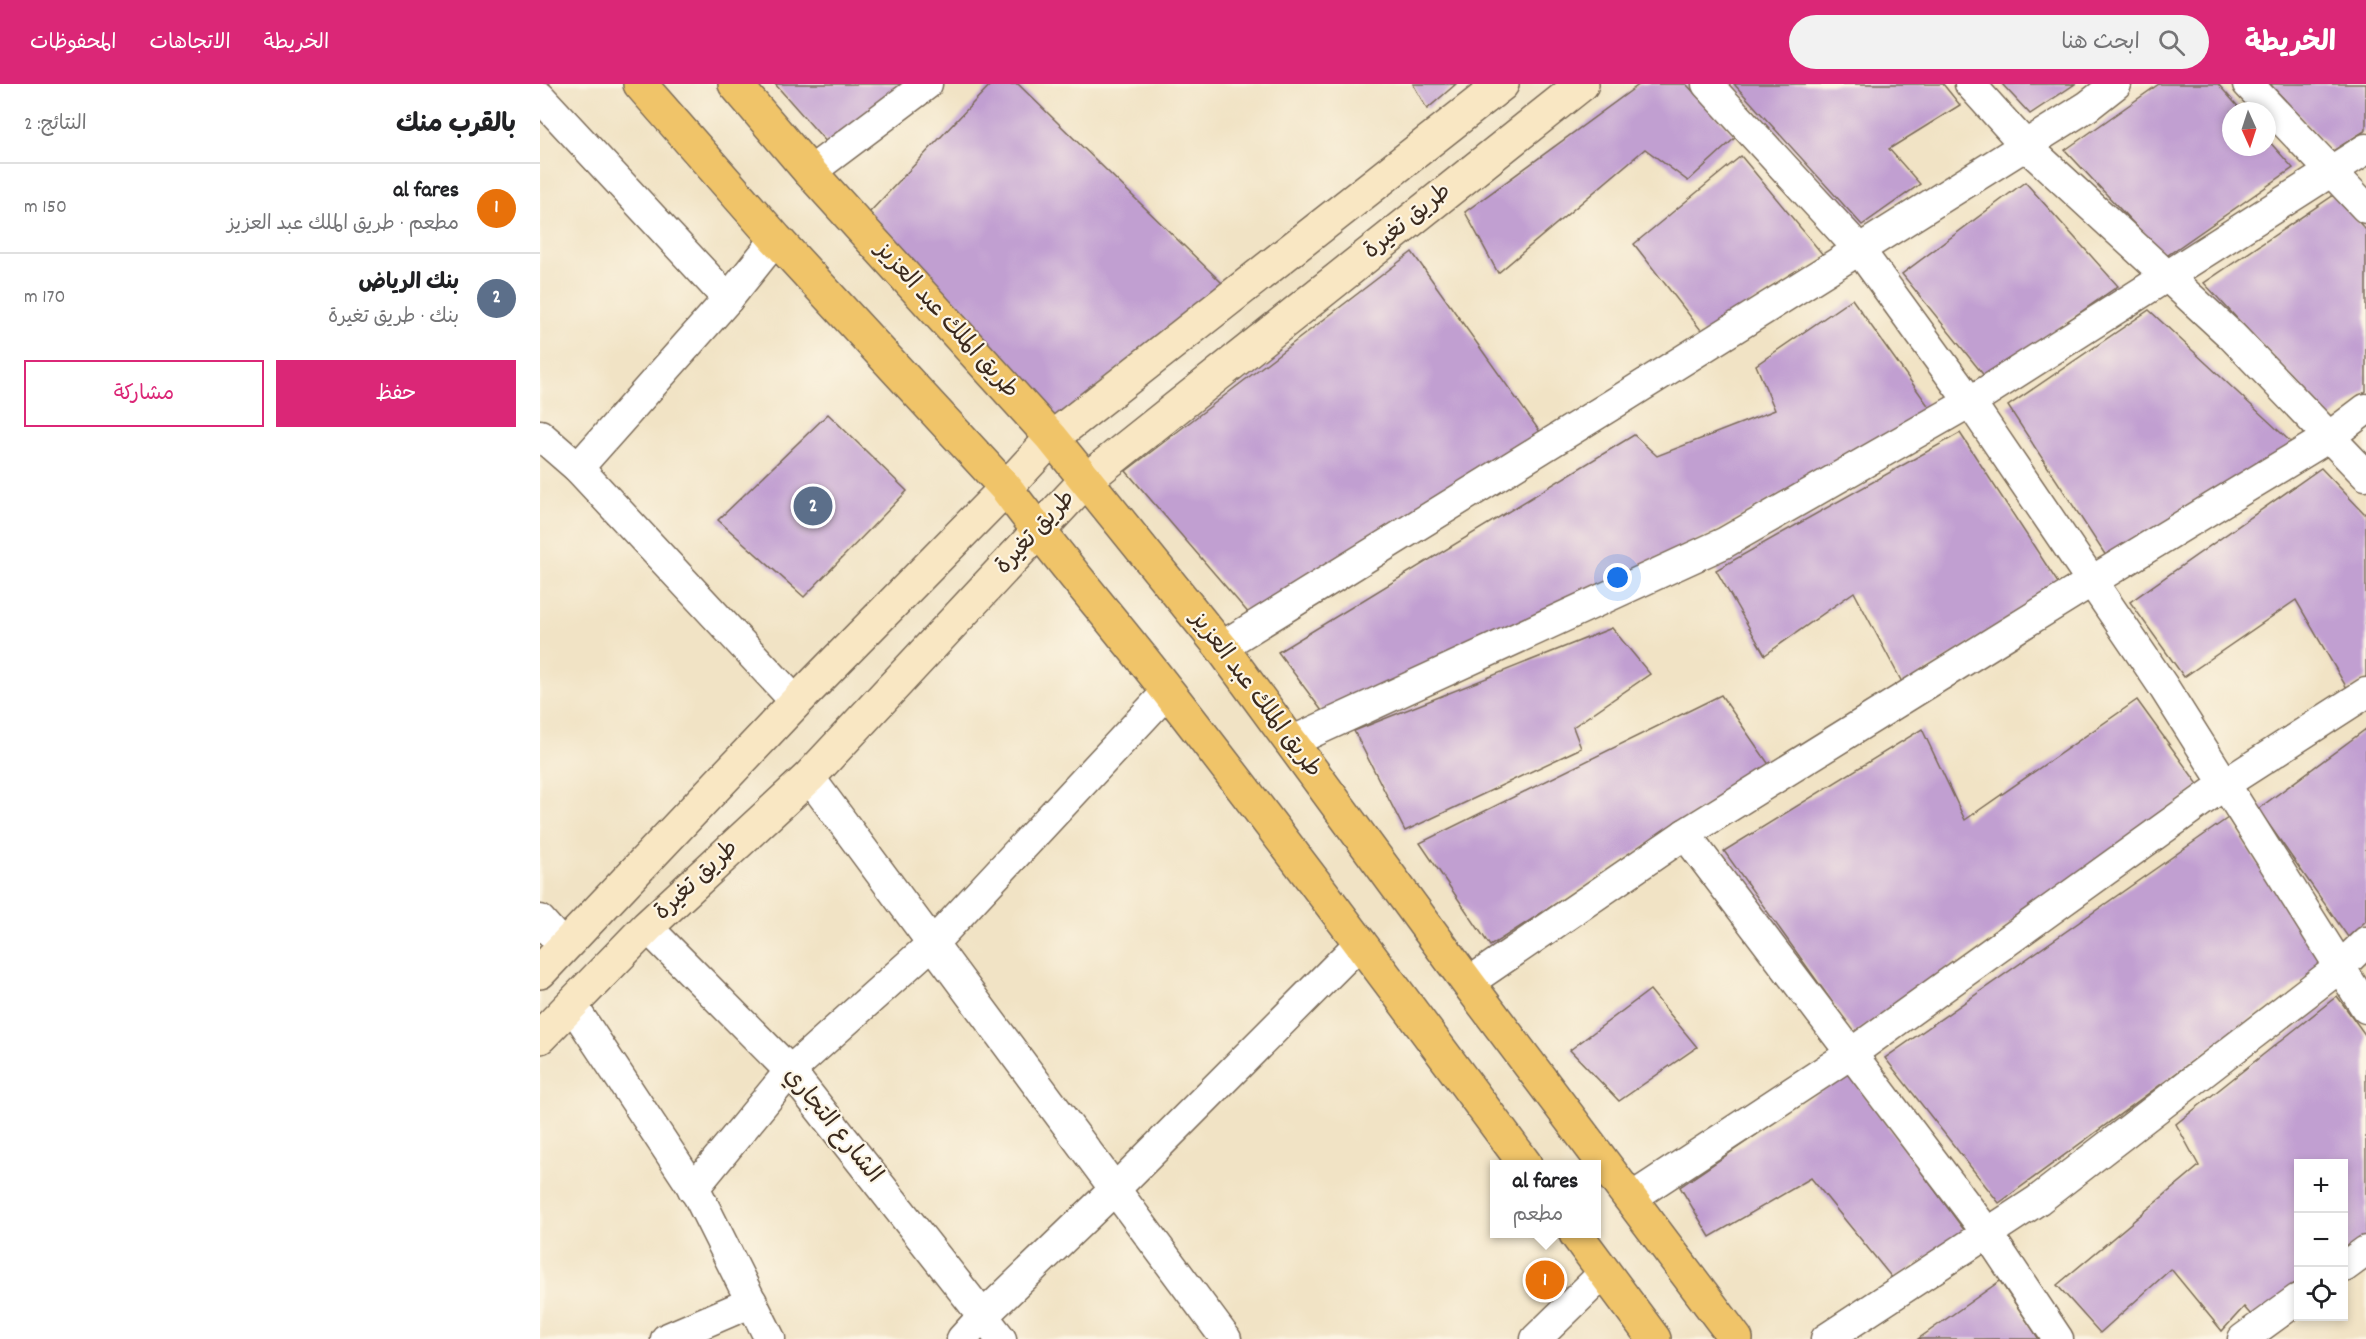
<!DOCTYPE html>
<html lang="ar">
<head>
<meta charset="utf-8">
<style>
  body { margin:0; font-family:Dekko,"Playpen Sans Arabic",sans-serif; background:#f2f2f2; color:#202124; direction:rtl }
  .controls { position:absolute; right:18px; bottom:18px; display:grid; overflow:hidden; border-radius:0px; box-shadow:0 3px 9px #0003 }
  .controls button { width:54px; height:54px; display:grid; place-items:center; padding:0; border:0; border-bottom:2px solid #e0e0e0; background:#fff; color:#202124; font:30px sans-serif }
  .compass { position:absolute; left:1682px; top:18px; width:54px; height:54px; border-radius:50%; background:#fff; box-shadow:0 3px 9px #0003; rotate:177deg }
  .you { position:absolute; left:1078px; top:494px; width:21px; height:21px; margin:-15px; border:4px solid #fff; border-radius:50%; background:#1a73e8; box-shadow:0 0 0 9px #1a73e833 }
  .badge { display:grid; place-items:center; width:39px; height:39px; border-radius:50%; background:#db2777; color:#fff; font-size:20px; font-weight:700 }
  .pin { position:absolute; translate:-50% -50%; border:3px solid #fff; box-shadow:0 2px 6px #0006 }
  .popup { position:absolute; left:950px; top:1076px; width:111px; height:78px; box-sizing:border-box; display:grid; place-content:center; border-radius:0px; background:#fff; filter:drop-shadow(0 2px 4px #0005); font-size:20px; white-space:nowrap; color:#757577 }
  .popup b { font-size:22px; color:#202124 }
  .popup::after { content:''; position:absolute; left:50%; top:100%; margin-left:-12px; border:12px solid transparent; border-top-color:#fff }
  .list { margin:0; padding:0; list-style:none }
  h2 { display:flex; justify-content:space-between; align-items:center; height:78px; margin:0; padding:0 24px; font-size:26px }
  h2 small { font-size:20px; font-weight:400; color:#757577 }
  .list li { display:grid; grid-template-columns:39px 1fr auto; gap:18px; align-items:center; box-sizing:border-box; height:90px; padding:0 24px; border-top:2px solid #e0e0e0 }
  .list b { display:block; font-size:22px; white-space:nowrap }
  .list p { margin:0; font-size:20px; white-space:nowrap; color:#757577 }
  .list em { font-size:20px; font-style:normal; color:#757577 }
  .actions { display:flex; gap:12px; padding:18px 24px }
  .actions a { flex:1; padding:14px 0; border:2px solid #db2777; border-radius:0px; text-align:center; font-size:21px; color:#db2777 }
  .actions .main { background:#db2777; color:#fff }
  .icon { flex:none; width:33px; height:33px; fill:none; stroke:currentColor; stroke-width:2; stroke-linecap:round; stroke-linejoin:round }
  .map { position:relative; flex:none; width:1826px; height:1255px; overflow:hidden; direction:ltr }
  header { display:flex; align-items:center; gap:36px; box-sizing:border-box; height:84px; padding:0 30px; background:#db2777; color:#fff }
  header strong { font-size:28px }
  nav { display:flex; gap:33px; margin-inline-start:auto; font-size:21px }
  .search { width:420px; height:54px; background:#f2f2f2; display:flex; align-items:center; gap:15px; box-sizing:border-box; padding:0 21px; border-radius:33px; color:#757577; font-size:22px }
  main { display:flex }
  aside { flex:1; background:#fff }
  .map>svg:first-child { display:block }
  .building { fill:#c19fd1 }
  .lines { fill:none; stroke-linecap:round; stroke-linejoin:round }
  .street-casing { stroke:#7b6b58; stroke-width:33 }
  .secondary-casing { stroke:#7b6b58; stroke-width:36 }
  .highway-casing { stroke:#7b6b58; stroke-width:36 }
  .street { stroke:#fff; stroke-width:30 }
  .secondary { stroke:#f9e7c3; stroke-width:33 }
  .highway { stroke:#f0c469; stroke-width:33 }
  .labels { text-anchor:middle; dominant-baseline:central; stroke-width:4.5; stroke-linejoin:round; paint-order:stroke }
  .street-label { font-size:24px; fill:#3b2a1e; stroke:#fcf5e5 }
</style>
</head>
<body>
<header>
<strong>الخريطة</strong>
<div class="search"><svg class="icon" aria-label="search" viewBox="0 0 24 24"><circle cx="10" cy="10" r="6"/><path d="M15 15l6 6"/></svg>ابحث هنا</div>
<nav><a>الخريطة</a><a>الاتجاهات</a><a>المحفوظات</a></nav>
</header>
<main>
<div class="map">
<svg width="1826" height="1255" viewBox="0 0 1826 1255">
  <rect width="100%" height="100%" fill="#fcf5e5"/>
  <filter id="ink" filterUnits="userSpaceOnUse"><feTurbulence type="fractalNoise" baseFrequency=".0167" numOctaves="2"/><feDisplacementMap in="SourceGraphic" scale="12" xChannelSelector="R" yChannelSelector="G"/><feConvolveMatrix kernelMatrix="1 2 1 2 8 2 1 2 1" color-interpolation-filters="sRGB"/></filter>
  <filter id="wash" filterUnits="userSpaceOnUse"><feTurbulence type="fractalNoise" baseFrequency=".008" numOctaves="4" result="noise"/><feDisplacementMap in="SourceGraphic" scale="24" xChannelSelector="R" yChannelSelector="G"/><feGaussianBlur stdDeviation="1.35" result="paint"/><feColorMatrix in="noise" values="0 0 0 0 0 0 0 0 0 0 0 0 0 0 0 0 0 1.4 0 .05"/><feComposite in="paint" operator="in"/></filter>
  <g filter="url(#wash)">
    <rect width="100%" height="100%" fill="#f1e3c5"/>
    <g id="blocks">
      <g class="building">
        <polygon points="235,0 387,0 296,69"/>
        <polygon points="451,0 478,0 682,199 513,341 327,131"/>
        <polygon points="873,0 916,0 887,25"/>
        <polygon points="1100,0 1146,0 1196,53 1148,97 1105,65 958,189 925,128"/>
        <polygon points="1194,0 1403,0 1420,21 1349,65 1380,100 1322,141"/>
        <polygon points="1462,0 1535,0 1490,30"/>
        <polygon points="1619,0 1678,0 1702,27 1691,27 1691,63 1727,63 1727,55 1753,84 1625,173 1525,66"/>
        <polygon points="1730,0 1826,0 1826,46 1793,67"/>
        <polygon points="1201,72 1284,172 1164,250 1094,160"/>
        <polygon points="1485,98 1578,202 1446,294 1362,190"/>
        <polygon points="1794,111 1826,146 1826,307 1790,334 1664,199"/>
        <polygon points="872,168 1003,352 711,532 586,387"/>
        <polygon points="1312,215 1392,327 1166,452 785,631 738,568 1094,351 1117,372 1235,326 1216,281"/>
        <polygon points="1609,226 1754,361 1568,475 1468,322"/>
        <polygon points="288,330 367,407 264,513 178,436"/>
        <polygon points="1420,349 1520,502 1364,602 1314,508 1225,571 1176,486"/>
        <polygon points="1781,384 1826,431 1826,594 1808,606 1756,516 1644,593 1590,518"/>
        <polygon points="1072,544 1110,590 1033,643 1041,664 865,747 814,647"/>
        <polygon points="1181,611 1230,682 950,862 880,759"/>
        <polygon points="1597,616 1660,703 1315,950 1184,767 1382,645 1425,736"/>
        <polygon points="1826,645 1826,837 1808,853 1718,725"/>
        <polygon points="1688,734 1784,881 1459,1119 1345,974"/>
        <polygon points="1110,906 1157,963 1079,1017 1030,966"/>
        <polygon points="1797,912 1826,952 1826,1155 1804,1172 1804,1080 1758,1080 1758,1206 1717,1238 1704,1223 1682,1247 1631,1185 1560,1249 1517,1201 1659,1082 1636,1040"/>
        <polygon points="1308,988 1427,1150 1353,1195 1271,1094 1170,1153 1140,1103"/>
        <polygon points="1460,1197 1499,1255 1378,1255"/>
      </g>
    </g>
  </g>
  <g filter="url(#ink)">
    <use href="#blocks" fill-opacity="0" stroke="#7b6b58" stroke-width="1.5"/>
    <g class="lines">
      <g class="street-casing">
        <g id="street">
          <polyline points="1167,0 1318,164 1430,318 1623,602 1826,924"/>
          <polyline points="1430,0 1485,61 1692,252 1826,391"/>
          <polyline points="1708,0 1826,124"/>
          <polyline points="0,13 188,215"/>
          <polyline points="270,88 387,0"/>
          <polyline points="0,351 38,384 256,618"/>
          <polyline points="38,384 188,215 236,155"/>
          <polyline points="681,563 1078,317 1548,22 1576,0"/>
          <polyline points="751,658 1184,459 1430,318 1826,65"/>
          <polyline points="269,693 686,1255"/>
          <polyline points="1145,750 1448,1150 1518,1255"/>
          <polyline points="0,836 24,863"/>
          <polyline points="107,843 250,987 461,1255"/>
          <polyline points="928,899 1145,750 1552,497 1789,353 1826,325"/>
          <polyline points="32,921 159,1113 230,1255"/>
          <polyline points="153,1105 250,987 393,859 628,607"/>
          <polyline points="1090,1115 1312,969 1685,700 1826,609"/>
          <polyline points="1804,1183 1826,1167"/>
          <polyline points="126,1255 212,1218"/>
          <polyline points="422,1255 443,1232 575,1105 821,858"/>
          <polyline points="996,1255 1065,1188"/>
          <polyline points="1286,1255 1498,1116 1800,883 1826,858"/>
          <polyline points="1703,1255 1758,1215"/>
        </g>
      </g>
      <g class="secondary-casing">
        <g id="secondary">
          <polyline points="0,888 256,618 466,404 512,354 962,0"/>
          <polyline points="0,953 107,843 269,693 547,395 1042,0"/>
        </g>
      </g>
      <g class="highway-casing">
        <g id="highway">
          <path d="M100,0L236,155L466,404C518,474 576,540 630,610C751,765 868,922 985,1080"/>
          <polyline points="195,0 270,88 512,354 681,563 928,899 1196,1255"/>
          <polyline points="1036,1150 1114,1255"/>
        </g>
      </g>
      <use href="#street" class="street"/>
      <use href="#secondary" class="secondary"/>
      <use href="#highway" class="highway"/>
    </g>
  </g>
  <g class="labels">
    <g class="street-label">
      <text transform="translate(868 138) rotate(-39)">طريق تغيرة</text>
      <text transform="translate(406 237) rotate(48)">طريق الملك عبد العزيز</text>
      <text transform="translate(496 449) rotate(-47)">طريق تغيرة</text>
      <text transform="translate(715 611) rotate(53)">طريق الملك عبد العزيز</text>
      <text transform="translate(157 797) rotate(-43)">طريق تغيرة</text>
      <text transform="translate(292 1042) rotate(51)">الشارع التجاري</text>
    </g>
  </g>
</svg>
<div class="controls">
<button>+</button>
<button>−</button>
<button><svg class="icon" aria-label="locate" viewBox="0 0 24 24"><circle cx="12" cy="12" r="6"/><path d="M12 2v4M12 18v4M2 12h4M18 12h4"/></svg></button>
</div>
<svg class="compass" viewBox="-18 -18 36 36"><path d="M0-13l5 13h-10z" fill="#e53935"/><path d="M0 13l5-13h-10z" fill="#757577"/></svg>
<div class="you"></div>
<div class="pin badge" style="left:1005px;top:1196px;background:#e8710a">1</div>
<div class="popup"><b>al fares</b>مطعم</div>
<div class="pin badge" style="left:273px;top:422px;background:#5c6f8a">2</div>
</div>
<aside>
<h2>بالقرب منك<small>النتائج: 2</small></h2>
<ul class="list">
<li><span class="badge" style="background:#e8710a">1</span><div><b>al fares</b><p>مطعم · طريق الملك عبد العزيز</p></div><em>150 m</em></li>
<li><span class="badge" style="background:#5c6f8a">2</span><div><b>بنك الرياض</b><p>بنك · طريق تغيرة</p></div><em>170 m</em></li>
</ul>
<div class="actions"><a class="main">حفظ</a><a>مشاركة</a></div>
</aside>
</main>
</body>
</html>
